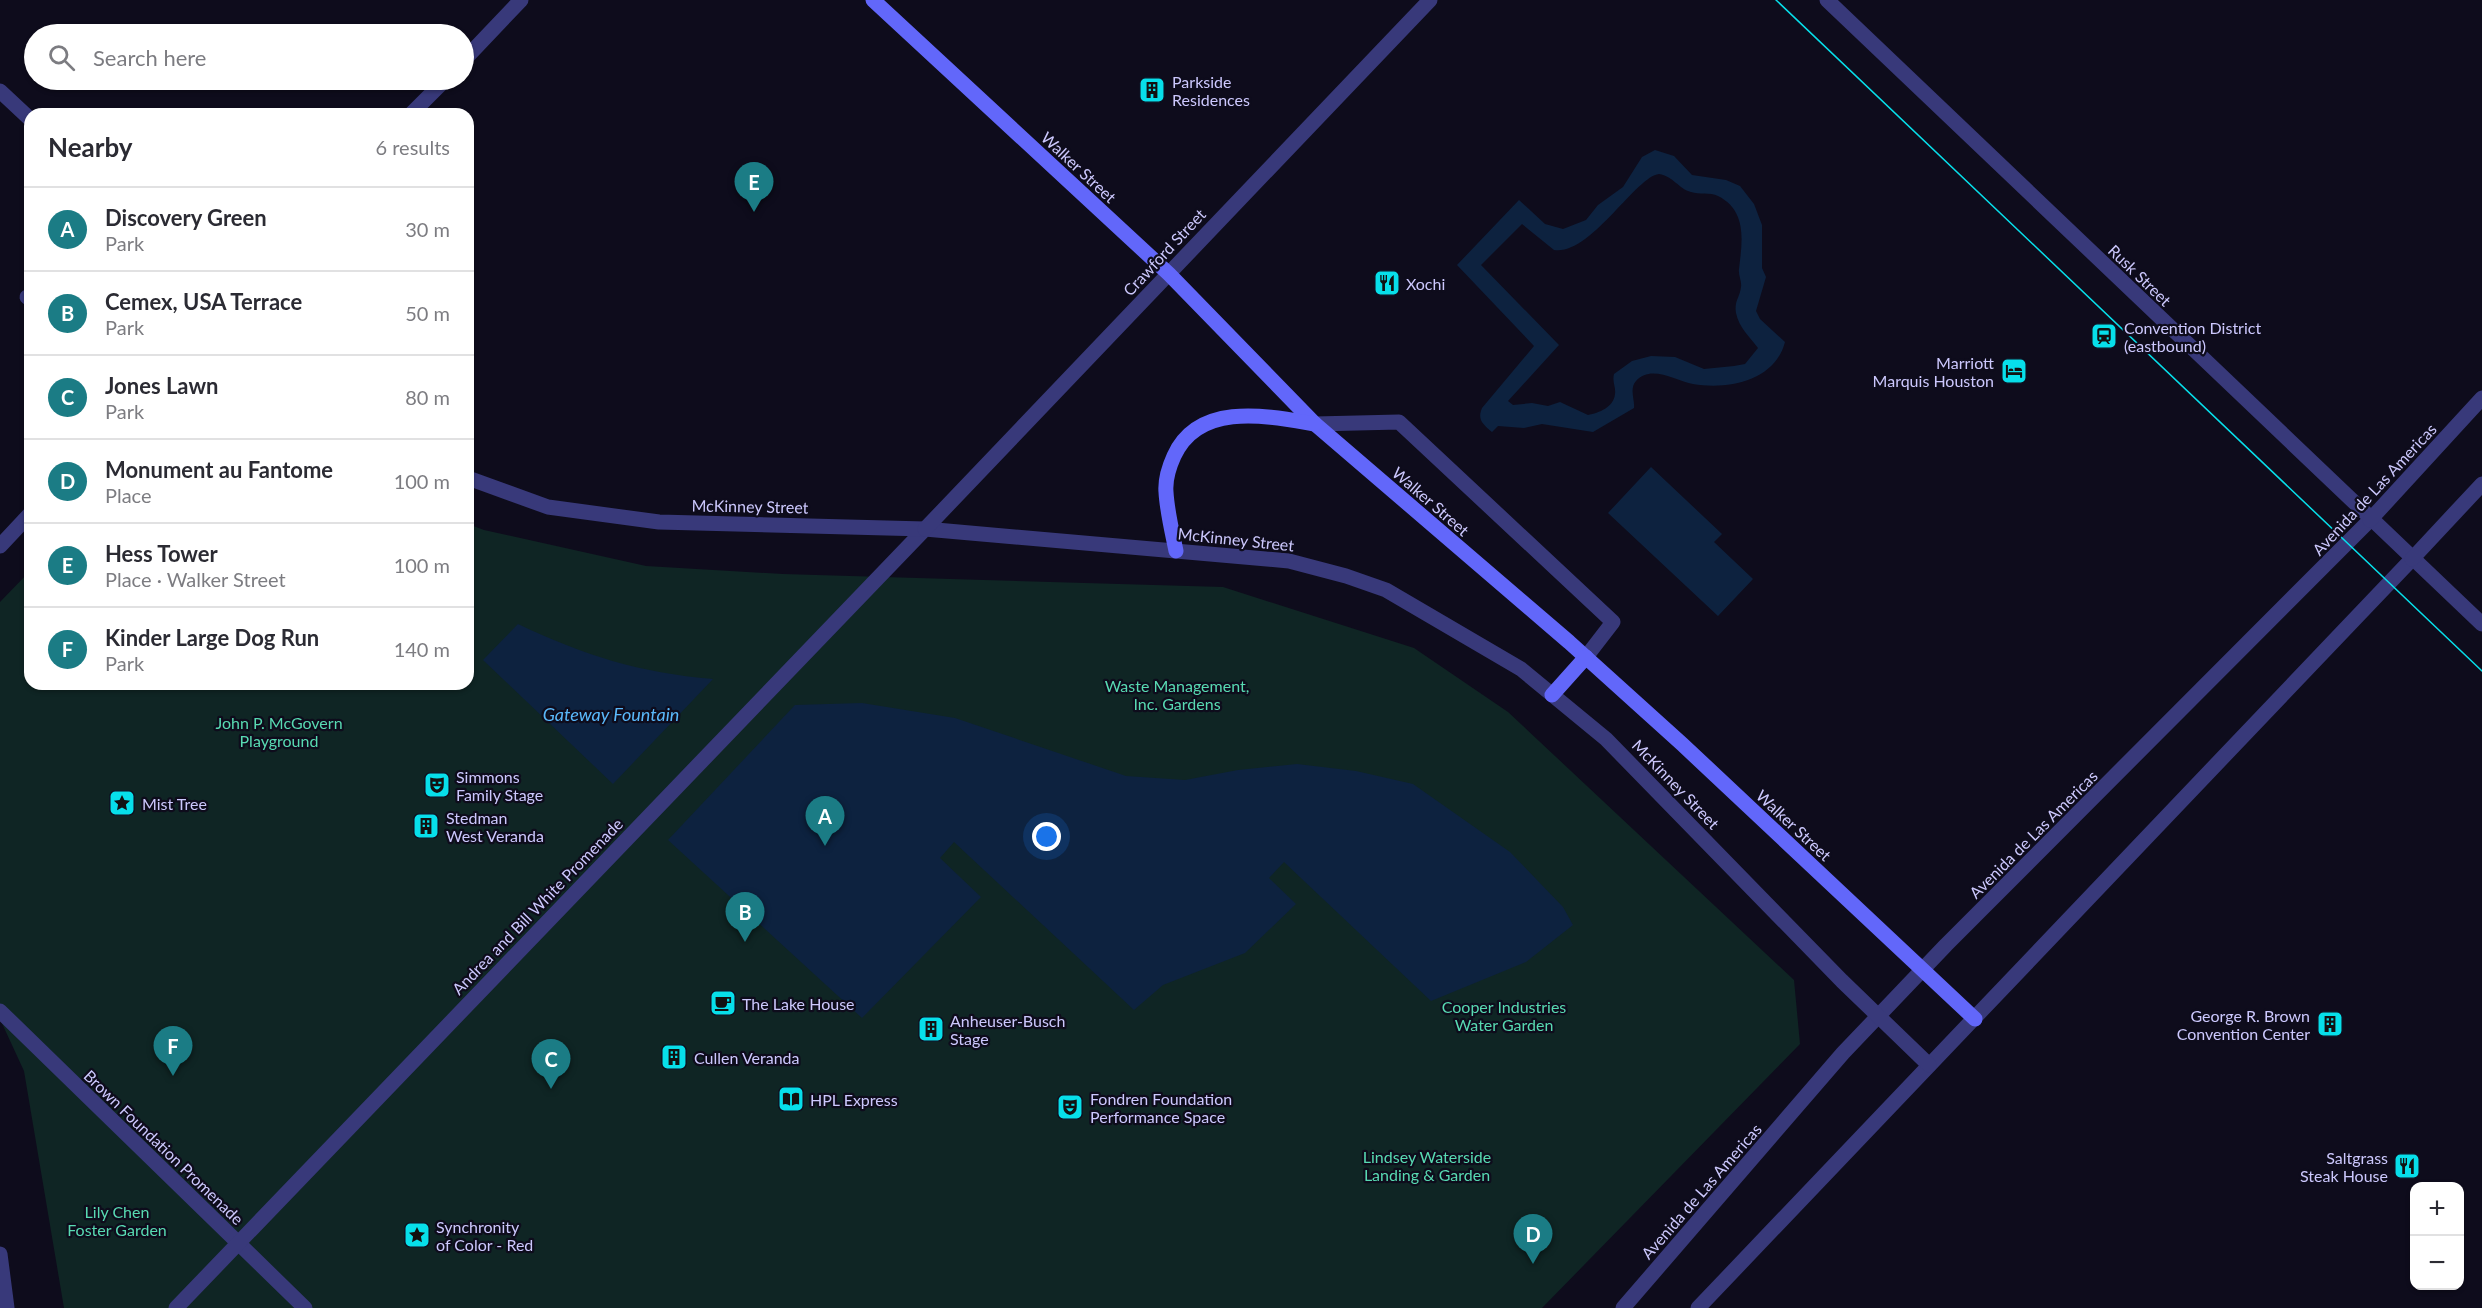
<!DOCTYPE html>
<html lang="en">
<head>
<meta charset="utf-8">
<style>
  body { margin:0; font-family:Lato,sans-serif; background:#f7f7f7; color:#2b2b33 }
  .controls { position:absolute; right:18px; bottom:18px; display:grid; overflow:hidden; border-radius:12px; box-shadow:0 2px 4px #0004 }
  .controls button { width:54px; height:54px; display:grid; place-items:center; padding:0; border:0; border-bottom:2px solid #e1e1e2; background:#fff; color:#2b2b33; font:30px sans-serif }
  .you { position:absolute; left:1047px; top:837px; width:21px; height:21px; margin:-15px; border:4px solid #fff; border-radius:50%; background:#1a73e8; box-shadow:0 0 0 9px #1a73e833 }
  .badge { display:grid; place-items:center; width:39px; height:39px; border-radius:50%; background:#1b7c85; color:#fff; font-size:20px; font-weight:700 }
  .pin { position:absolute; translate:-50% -50px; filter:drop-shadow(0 2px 3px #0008) }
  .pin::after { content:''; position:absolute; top:32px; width:21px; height:18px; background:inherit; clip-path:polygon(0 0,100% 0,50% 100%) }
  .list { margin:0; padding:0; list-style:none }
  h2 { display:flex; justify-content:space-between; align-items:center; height:78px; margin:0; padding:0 24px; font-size:26px }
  h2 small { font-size:20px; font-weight:400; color:#7c7c81 }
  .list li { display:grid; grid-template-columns:39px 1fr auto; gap:18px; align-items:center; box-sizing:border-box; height:84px; padding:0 24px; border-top:2px solid #e1e1e2 }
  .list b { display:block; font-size:22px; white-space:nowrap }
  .list p { margin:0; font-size:20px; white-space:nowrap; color:#7c7c81 }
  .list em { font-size:20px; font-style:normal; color:#7c7c81 }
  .icon { flex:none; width:33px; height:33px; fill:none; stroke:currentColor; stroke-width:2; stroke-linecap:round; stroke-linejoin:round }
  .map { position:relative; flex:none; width:2482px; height:1308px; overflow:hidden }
  .search { position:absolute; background:#fff; box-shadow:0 2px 4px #0004; left:24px; top:24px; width:450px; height:66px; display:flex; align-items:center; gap:15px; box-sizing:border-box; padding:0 21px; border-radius:33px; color:#7c7c81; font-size:22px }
  .panel { position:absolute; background:#fff; box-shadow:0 2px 4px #0004; left:24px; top:108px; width:450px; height:582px; border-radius:18px }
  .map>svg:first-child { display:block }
  .green { fill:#0f2524 }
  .water { fill:#0d223f; fill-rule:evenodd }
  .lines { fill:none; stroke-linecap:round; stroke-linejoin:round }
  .service { stroke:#38397a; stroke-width:15 }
  .pedestrian { stroke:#38397a; stroke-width:15 }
  .minor { stroke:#38397a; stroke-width:15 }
  .tertiary { stroke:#38397a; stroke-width:15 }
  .secondary { stroke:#6267fa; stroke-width:15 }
  .tram { stroke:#07dfea; stroke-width:1.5 }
  .labels { text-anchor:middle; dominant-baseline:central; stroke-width:4.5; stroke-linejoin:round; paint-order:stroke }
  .poi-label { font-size:16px; fill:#ccc8fd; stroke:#0e0c1c; text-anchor:start }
  .street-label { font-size:16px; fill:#ccc8fd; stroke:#0e0c1c }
  .park-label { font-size:16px; fill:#58dab2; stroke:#0e0c1c }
  .water-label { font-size:18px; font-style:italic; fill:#5ab8fa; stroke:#0e0c1c }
</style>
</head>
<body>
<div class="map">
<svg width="2482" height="1308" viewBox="0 0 2482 1308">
  <rect width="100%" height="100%" fill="#0e0c1c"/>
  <polygon class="green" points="468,524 484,530 646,566 783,574 1223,587 1414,648 1508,712 1794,980 1800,1044 1542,1308 64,1308 24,1071 0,1019 0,602 30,571 30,684 468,684"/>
  <g class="water">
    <path d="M1655,150L1674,156L1692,175L1726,180L1740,186L1754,204L1762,225V268L1766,277L1756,311L1760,319L1785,342C1775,381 1728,390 1693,384C1676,381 1651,364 1636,381C1629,389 1635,400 1634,408L1593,432L1542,424L1524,428L1498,426L1492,432C1483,424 1477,420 1482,408L1534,346L1457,265L1519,200L1545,224L1563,229L1586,220L1598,205L1623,187L1642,157ZM1659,174C1673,176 1679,189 1691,192C1699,195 1710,192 1718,196C1748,211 1742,243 1739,269C1738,275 1742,281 1741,287C1740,297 1734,301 1736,313C1739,328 1750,337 1758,348L1745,364L1734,366L1704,369L1675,357L1651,356L1632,361L1614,374C1612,382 1616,387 1615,394C1614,407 1599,413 1588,415L1560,402L1548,406L1532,403L1513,405L1508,401L1559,345L1481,265L1522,224L1554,250C1590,256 1636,176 1659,174Z"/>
    <polygon points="1651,467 1722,534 1714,542 1753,579 1718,616 1608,513"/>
    <path d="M518,624C583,655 640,673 713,679L613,784L483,660Z"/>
    <polygon points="862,703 955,718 1126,776 1185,780 1238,770 1297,764 1356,771 1413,784 1510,852 1563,907 1573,925 1526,962 1431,1001 1284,862 1269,878 1296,904 1245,953 1163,985 1134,1010 954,842 940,858 981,897 862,1018 668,840 795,705"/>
  </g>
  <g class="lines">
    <g class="service">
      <polyline points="27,297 30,299"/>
      <polyline points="1315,424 1399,422 1613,622 1586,657"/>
    </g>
    <g class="pedestrian">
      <polyline points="0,1011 305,1308"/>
      <polyline points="176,1308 925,529"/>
    </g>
    <g class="minor">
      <polyline points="1623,1308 1843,1053 1946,945 2370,520"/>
      <polyline points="1698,1308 2412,559"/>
    </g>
    <g class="tertiary">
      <polyline points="1827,0 2482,624"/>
      <polyline points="464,60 521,0"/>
      <polyline points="0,91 30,119"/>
      <polyline points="411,114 445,80"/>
      <polyline points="468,478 548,507 659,522 925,529 1289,561 1346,576 1386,590 1521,669 1606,739 1842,981 1929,1065"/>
      <polyline points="2370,520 2482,398"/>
      <polyline points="925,529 1430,0"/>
      <polyline points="0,546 30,514"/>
      <polyline points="2412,559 2482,484"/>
      <polyline points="0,1254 7,1308"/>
    </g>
    <g class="secondary">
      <polyline points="873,0 1169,274 1315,424 1569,642 1682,744 1975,1019"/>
      <path d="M1176,551C1172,531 1167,511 1166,492C1165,480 1169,467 1174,456C1199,401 1268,416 1315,424"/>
      <polyline points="1552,695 1586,657"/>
    </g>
    <polyline class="tram" points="1776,0 2482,671"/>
  </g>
  <defs>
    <g id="building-square" transform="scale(1.35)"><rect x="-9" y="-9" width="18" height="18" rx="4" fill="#07dfea" stroke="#0e0c1c"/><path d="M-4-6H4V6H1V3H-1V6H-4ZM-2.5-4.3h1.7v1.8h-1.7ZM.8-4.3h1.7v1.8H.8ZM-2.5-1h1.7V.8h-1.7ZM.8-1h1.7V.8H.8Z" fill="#111"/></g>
    <g id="restaurant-square" transform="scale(1.35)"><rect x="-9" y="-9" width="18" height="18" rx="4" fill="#07dfea" stroke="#0e0c1c"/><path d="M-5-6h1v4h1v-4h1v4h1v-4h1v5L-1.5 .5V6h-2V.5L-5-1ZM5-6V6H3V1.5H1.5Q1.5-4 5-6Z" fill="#111"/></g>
    <g id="station-square" transform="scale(1.35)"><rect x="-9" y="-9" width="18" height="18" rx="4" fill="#07dfea" stroke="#0e0c1c"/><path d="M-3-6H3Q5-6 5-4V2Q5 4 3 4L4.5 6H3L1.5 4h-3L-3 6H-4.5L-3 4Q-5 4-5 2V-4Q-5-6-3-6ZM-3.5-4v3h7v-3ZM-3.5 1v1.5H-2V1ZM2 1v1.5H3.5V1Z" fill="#111"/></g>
    <g id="hotel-square" transform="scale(1.35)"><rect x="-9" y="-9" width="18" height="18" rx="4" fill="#07dfea" stroke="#0e0c1c"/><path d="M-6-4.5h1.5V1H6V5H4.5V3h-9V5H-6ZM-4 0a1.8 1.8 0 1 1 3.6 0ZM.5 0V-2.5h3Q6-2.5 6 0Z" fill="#111"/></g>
    <g id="theatre-square" transform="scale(1.35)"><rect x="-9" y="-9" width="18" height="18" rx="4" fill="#07dfea" stroke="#0e0c1c"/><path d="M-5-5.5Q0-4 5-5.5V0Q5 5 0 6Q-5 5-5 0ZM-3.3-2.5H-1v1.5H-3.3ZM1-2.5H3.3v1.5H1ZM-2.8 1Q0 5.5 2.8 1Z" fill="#111"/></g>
    <g id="sight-square" transform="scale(1.35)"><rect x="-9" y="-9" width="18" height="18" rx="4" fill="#07dfea" stroke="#0e0c1c"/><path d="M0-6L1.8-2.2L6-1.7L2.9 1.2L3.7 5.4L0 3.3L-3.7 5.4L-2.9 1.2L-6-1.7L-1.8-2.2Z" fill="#111"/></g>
    <g id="cafe-square" transform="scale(1.35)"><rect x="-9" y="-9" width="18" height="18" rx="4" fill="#07dfea" stroke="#0e0c1c"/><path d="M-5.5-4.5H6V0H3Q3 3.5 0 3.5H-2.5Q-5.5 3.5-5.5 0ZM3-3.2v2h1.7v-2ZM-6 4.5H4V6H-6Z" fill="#111"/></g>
    <g id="library-square" transform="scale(1.35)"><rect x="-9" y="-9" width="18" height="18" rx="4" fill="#07dfea" stroke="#0e0c1c"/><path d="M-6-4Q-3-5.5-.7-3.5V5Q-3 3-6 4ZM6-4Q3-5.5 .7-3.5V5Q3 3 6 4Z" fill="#111"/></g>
  </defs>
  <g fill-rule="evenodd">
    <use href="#building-square" x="1152" y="90"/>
    <use href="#restaurant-square" x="1387" y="283"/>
    <use href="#station-square" x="2104" y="336"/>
    <use href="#hotel-square" x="2014" y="371"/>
    <use href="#theatre-square" x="437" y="785"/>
    <use href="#sight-square" x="122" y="803"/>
    <use href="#building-square" x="426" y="826"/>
    <use href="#cafe-square" x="723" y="1003"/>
    <use href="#building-square" x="2330" y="1024"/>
    <use href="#building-square" x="931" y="1029"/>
    <use href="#building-square" x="674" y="1057"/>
    <use href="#library-square" x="791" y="1099"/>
    <use href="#theatre-square" x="1070" y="1107"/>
    <use href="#restaurant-square" x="2407" y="1166"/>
    <use href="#sight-square" x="417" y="1235"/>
  </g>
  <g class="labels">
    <g class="poi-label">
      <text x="1172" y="81">Parkside<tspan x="1172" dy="18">Residences</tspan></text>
      <text x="1406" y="283">Xochi</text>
      <text x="2124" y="327">Convention District<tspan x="2124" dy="18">(eastbound)</tspan></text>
      <text x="1994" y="362" text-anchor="end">Marriott<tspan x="1994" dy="18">Marquis Houston</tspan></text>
      <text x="456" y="776">Simmons<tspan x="456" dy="18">Family Stage</tspan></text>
      <text x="142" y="803">Mist Tree</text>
      <text x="446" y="817">Stedman<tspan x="446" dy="18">West Veranda</tspan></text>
      <text x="742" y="1003">The Lake House</text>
      <text x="2310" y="1015" text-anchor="end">George R. Brown<tspan x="2310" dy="18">Convention Center</tspan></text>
      <text x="950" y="1020">Anheuser-Busch<tspan x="950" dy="18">Stage</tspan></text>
      <text x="694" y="1057">Cullen Veranda</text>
      <text x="1090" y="1098">Fondren Foundation<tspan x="1090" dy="18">Performance Space</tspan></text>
      <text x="810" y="1099">HPL Express</text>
      <text x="2388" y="1157" text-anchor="end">Saltgrass<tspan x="2388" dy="18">Steak House</tspan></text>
      <text x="436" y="1226">Synchronity<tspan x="436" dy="18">of Color - Red</tspan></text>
    </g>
    <g class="street-label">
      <text transform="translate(1079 167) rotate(43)">Walker Street</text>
      <text transform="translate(1164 252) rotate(-47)">Crawford Street</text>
      <text transform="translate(2140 275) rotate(44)">Rusk Street</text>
      <text transform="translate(2374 489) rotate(-47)">Avenida de Las Americas</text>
      <text transform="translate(1431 501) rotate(41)">Walker Street</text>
      <text transform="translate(750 506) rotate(1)">McKinney Street</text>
      <text transform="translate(1236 539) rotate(6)">McKinney Street</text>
      <text transform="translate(1676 784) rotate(46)">McKinney Street</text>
      <text transform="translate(1794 825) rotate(43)">Walker Street</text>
      <text transform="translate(2033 834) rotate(-45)">Avenida de Las Americas</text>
      <text transform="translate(537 906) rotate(-46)">Andrea and Bill White Promenade</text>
      <text transform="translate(164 1147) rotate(44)">Brown Foundation Promenade</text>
      <text transform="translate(1701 1191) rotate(-49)">Avenida de Las Americas</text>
    </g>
    <g class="park-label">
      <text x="1177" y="685">Waste Management,<tspan x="1177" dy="18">Inc. Gardens</tspan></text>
      <text x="279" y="722">John P. McGovern<tspan x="279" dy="18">Playground</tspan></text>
      <text x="1504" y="1006">Cooper Industries<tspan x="1504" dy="18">Water Garden</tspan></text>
      <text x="1427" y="1156">Lindsey Waterside<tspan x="1427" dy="18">Landing &amp; Garden</tspan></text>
      <text x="117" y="1211">Lily Chen<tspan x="117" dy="18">Foster Garden</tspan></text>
    </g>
    <g class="water-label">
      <text x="611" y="714">Gateway Fountain</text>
    </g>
  </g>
</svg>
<div class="controls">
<button>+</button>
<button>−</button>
</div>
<div class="you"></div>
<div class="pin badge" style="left:825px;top:846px">A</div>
<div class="pin badge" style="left:745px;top:942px">B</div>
<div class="pin badge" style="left:551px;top:1089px">C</div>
<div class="pin badge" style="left:1533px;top:1264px">D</div>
<div class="pin badge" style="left:754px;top:212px">E</div>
<div class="pin badge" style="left:173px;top:1076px">F</div>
<div class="search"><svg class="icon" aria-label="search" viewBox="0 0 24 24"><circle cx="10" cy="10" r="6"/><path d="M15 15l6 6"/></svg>Search here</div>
<section class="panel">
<h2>Nearby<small>6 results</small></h2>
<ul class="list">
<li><span class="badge">A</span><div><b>Discovery Green</b><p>Park</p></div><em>30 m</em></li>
<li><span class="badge">B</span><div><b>Cemex, USA Terrace</b><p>Park</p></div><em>50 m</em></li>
<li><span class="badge">C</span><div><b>Jones Lawn</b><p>Park</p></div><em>80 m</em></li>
<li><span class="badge">D</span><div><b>Monument au Fantome</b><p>Place</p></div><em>100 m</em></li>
<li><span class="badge">E</span><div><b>Hess Tower</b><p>Place · Walker Street</p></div><em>100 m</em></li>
<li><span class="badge">F</span><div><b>Kinder Large Dog Run</b><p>Park</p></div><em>140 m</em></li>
</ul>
</section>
</div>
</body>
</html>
